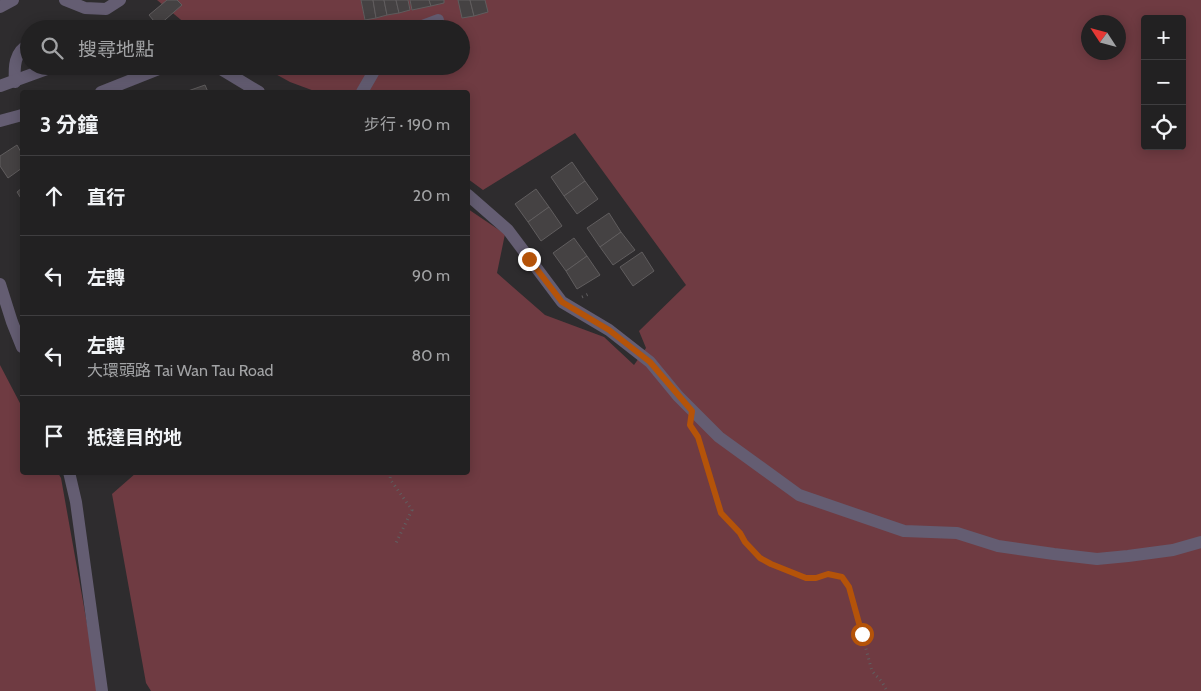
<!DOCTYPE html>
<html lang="zh-TW">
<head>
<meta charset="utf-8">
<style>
  body { margin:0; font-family:Cabin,"Noto Sans TC",sans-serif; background:#2a292a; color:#f1f3f6 }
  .controls { position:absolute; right:15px; top:15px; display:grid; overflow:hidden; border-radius:5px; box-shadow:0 2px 12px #0003 }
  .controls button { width:45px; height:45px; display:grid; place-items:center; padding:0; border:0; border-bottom:1px solid #3f3e40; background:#222122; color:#f1f3f6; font:25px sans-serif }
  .compass { position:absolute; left:1081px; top:15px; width:45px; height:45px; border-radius:50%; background:#222122; box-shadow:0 2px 12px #0003; rotate:306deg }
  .stop { position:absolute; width:15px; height:15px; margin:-11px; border:4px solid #b45309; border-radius:50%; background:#fff }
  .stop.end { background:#b45309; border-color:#fff; box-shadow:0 1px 5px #0008 }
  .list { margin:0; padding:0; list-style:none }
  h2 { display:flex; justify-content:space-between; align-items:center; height:65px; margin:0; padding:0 20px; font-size:21px }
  h2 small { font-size:16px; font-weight:400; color:#a2a3a5 }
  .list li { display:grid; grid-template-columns:32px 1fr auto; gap:15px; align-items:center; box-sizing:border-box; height:80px; padding:0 20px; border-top:1px solid #3f3e40 }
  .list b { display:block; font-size:19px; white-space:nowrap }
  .list p { margin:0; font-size:16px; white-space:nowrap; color:#a2a3a5 }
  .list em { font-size:16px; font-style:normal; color:#a2a3a5 }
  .icon { flex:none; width:28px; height:28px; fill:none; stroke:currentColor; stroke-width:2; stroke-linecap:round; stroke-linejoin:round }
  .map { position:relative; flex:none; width:1201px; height:691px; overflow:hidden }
  .search { position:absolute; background:#222122; box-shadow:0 2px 12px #0003; left:20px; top:20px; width:450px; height:55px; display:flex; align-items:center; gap:12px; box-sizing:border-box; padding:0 18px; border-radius:28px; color:#a2a3a5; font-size:19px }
  .panel { position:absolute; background:#222122; box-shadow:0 2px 12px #0003; left:20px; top:90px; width:450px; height:385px; border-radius:5px }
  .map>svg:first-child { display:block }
  .green { fill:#6f3b42; fill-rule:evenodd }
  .building { fill:#454243; stroke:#605d5e }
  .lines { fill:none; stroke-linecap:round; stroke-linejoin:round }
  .path { stroke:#605e60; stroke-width:3; stroke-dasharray:1 4; stroke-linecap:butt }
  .minor { stroke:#645d72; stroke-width:12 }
  .route { stroke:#b45309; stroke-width:6 }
</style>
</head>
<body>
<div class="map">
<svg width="1201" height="691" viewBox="0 0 1201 691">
  <rect width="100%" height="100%" fill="#2e2c2e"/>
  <g class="green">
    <path d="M157,0H1201V691H151L146,683L112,494L136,473L468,472V209L505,234L497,273L545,315L604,337L634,365L646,348L639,331L686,285L575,133L483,190L468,179V92H317L290,82L261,66H461V29H192ZM1145,19H1182V146H1145ZM1088,22H1118V52H1088Z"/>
    <polygon points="0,365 22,407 22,472 58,473 61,478 99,691 0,691"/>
  </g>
  <g class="building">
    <polygon points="167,0 177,0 182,5 158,26 149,15"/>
    <polygon points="361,0 373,0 376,18 365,20"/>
    <polygon points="373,0 384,0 387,15 376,18"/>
    <polygon points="384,0 396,0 399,13 387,15"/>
    <polygon points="396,0 408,0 410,10 399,13"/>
    <polygon points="410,0 429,0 431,6 412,10"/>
    <polygon points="429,0 444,0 444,3 431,6"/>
    <polygon points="458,0 470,0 474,16 462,18"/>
    <polygon points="470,0 485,0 488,12 474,16"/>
    <polygon points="205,85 208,92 185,92"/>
    <polygon points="17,145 22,154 22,168 8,178 0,166 0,156"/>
    <polygon points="572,162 585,181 564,196 551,177"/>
    <polygon points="585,181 598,199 577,214 564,196"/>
    <polygon points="22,188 22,200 17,192"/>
    <polygon points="536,189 549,207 528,222 515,204"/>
    <polygon points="549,207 562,226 541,241 528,222"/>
    <polygon points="609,213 621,232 600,247 587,228"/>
    <polygon points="621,232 635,250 613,265 600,247"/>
    <polygon points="574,238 587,256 566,271 553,253"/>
    <polygon points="642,252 654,271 633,286 620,267"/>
    <polygon points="587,256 600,275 577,289 566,271"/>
  </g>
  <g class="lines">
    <g class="path">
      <polyline points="141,29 149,23 152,26"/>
      <polyline points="582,297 591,293"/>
      <polyline points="699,439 721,513 740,533 745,542 760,558 771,564 806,578 815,578 829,574 841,577 849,587 872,671 882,682 887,691"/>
      <polyline points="391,472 390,479 412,510 395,545"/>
    </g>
    <g class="minor">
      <polyline points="65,0 85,8 106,9 120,0"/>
      <polyline points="0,7 13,0"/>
      <polyline points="414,29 438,20"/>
      <polyline points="216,66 259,92"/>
      <path d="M15,82C14,68 14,51 29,45"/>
      <polyline points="0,86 55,66"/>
      <polyline points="101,92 164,67 171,66"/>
      <polyline points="362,92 377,66"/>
      <polyline points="0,121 22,115"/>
      <polyline points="468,195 508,230 562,302 609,330 650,362 678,396 719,437 799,495 904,531 957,533 998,546 1054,554 1097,559 1128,556 1173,550 1201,542"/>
      <polyline points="0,284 12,322 22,347"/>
      <polyline points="69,472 76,502 102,691"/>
    </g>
  </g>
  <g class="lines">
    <polyline class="route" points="529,259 562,302 609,330 650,362 692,411 690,425 698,437 721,513 740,533 745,542 760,558 771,564 806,578 816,578 828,574 842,577 849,587 862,634"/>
  </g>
</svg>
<div class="controls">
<button>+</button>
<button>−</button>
<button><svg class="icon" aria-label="locate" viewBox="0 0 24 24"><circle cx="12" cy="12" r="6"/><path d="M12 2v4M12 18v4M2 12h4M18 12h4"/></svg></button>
</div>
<svg class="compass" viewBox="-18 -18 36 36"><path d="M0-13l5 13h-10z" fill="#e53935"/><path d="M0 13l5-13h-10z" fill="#a2a3a5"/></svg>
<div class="stop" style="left:862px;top:634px"></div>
<div class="stop end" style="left:529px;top:259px"></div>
<div class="search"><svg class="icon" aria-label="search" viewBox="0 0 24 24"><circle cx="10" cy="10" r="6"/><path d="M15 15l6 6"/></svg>搜尋地點</div>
<section class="panel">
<h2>3 分鐘<small>步行 · 190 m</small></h2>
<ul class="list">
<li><svg class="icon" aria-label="ahead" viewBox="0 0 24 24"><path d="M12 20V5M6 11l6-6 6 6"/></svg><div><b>直行</b></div><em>20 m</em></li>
<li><svg class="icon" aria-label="left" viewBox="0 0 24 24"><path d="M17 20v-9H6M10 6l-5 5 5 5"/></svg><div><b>左轉</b></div><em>90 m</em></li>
<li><svg class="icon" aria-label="left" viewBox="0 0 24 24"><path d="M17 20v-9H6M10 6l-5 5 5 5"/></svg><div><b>左轉</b><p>大環頭路 Tai Wan Tau Road</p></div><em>80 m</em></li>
<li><svg class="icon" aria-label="arrive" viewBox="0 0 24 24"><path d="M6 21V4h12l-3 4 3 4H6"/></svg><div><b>抵達目的地</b></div></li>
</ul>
</section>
</div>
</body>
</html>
